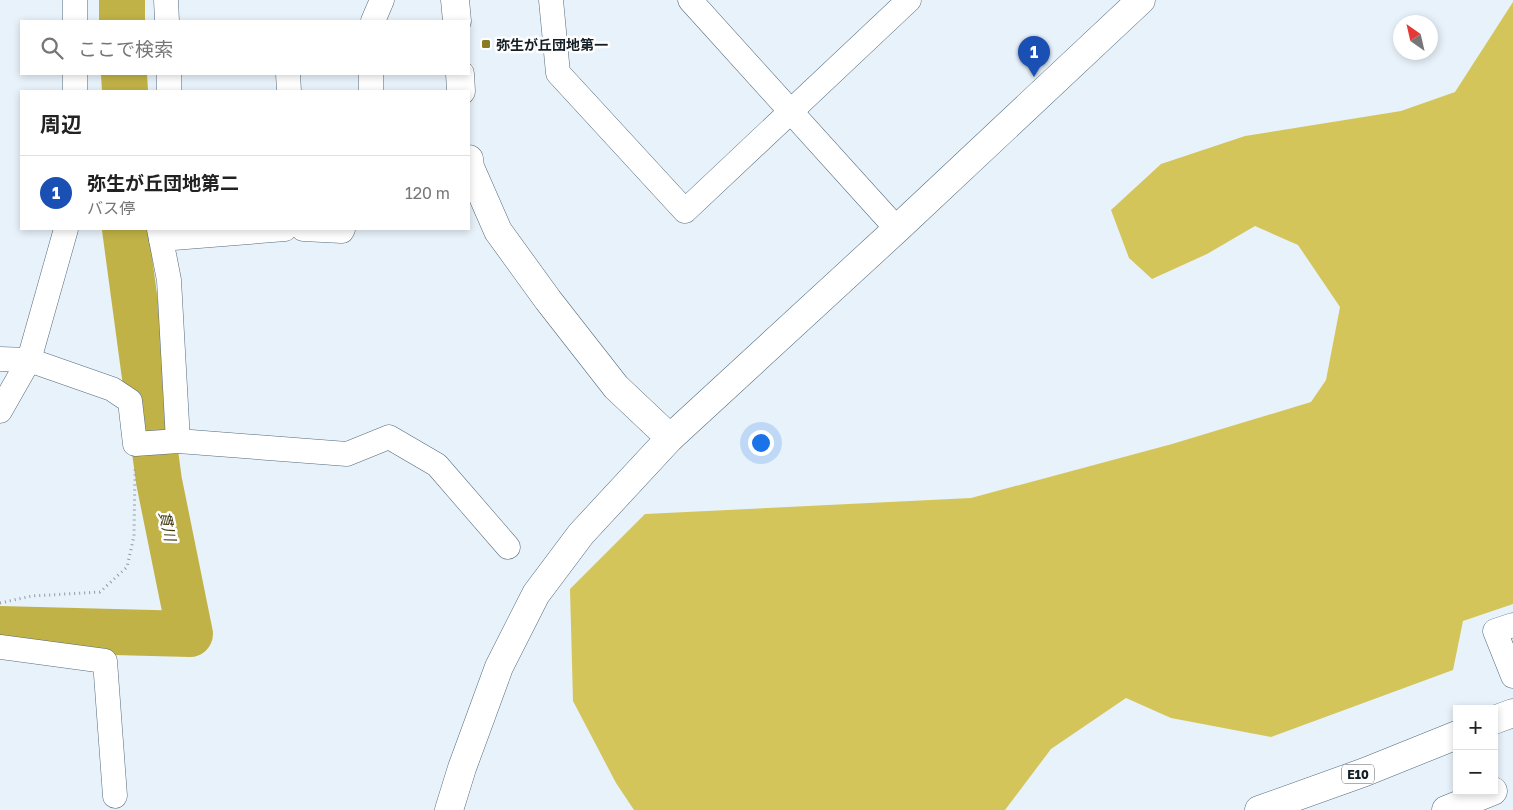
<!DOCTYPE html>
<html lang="ja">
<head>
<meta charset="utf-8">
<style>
  body { margin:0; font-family:"Golos Text","Noto Sans JP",sans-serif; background:#f2f2f2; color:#222 }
  .controls { position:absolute; right:15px; bottom:15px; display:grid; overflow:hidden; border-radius:0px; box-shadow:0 2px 8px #0003 }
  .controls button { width:45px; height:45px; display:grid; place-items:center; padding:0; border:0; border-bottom:1px solid #e0e0e0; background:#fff; color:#222; font:25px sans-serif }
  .compass { position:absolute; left:1393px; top:15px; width:45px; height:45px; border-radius:50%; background:#fff; box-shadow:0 2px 8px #0003; rotate:326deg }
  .you { position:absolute; left:760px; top:442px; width:18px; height:18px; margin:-12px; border:4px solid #fff; border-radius:50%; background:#1a73e8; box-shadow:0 0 0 8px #1a73e833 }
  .badge { display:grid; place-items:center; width:32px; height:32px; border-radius:50%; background:#111827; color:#fff; font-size:16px; font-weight:700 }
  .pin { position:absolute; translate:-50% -41px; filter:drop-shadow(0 1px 2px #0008) }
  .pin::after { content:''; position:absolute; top:26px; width:18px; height:15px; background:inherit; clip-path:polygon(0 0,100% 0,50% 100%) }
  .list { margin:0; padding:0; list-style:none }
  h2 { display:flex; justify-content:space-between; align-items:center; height:65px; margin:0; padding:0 20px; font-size:21px }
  h2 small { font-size:16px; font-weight:400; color:#767676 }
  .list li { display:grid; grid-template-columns:32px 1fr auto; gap:15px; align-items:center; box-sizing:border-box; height:75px; padding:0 20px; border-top:1px solid #e0e0e0 }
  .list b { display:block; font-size:19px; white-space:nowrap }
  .list p { margin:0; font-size:16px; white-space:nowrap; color:#767676 }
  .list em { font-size:16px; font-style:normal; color:#767676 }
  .icon { flex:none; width:28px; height:28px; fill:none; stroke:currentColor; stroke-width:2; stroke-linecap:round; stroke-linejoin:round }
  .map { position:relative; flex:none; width:1513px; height:810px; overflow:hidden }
  .search { position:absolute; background:#fff; box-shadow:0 2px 8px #0003; left:20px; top:20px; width:450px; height:55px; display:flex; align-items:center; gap:12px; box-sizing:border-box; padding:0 18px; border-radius:0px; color:#767676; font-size:19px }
  .panel { position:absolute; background:#fff; box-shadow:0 2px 8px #0003; left:20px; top:90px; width:450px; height:140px; border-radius:0px }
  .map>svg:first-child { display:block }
  .forest { fill:#d4c55b }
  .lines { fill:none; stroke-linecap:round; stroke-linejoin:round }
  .river { stroke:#c1b247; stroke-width:46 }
  .minor-casing { stroke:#546a7c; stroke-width:25 }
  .tertiary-casing { stroke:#546a7c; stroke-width:29 }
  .motorway-casing { stroke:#546a7c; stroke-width:29 }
  .path { stroke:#919ba2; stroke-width:3; stroke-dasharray:1 4; stroke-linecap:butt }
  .minor { stroke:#fff; stroke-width:24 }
  .tertiary { stroke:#fff; stroke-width:28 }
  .motorway { stroke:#fff; stroke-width:28 }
  .poi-dot { fill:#887b21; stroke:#fefefe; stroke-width:2 }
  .labels { text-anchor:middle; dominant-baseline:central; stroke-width:5; stroke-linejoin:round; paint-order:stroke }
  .shield { fill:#fefefe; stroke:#5a6166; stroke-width:1 }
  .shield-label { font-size:12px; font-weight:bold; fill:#141e25 }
  .poi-label { font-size:14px; font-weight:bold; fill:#141e25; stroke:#fefefe; text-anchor:start }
  .water-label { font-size:15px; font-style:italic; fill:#413a0d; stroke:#fefefe }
</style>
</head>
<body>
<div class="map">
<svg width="1513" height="810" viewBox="0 0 1513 810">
  <rect width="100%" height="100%" fill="#e8f2fa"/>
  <polygon class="forest" points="1513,2 1513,604 1463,621 1453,670 1271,737 1171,718 1126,698 1051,749 1005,810 634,810 616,783 573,701 570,589 645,514 971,498 1172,444 1311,402 1326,380 1340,307 1298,245 1255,226 1207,254 1152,279 1129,258 1111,210 1161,164 1245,136 1401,111 1455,92"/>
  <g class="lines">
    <g class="river">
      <polyline points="122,0 122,21"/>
      <polyline points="124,74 125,91"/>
      <polyline points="0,629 190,634 159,481 125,229"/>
    </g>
    <g class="minor-casing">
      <g id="minor">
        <polyline points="166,0 167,21"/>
        <polyline points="551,0 558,73 685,211 909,0"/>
        <polyline points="690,0 897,229"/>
        <polyline points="75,21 75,0"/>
        <polyline points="373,21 382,0"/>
        <polyline points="169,74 169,91"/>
        <polyline points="288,74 289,91"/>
        <polyline points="75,91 75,74"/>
        <polyline points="371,91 371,74"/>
        <polyline points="159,229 169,280 178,441"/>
        <polyline points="303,229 342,231 343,229"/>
        <polyline points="161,239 285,229"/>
        <polyline points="0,359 29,360 112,389 130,401 135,444 178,441 347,454 389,437 437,465 508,547"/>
        <polyline points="0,411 29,360 66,229"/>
        <polyline points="1513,625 1495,631 1513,676"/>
        <polyline points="0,647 105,661 115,796"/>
      </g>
    </g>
    <g class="tertiary-casing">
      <g id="tertiary">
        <polyline points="455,0 457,21"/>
        <polyline points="460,74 461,91"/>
        <polyline points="469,159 470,167 498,231 548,300 616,387 670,438"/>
        <polyline points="449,810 462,768 499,667 536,594 581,534 670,438 897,229 1141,0"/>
      </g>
    </g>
    <g class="motorway-casing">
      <g id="motorway">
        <polyline points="1494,720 1513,713"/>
        <polyline points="1259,810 1365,772 1457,735"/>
        <polyline points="1446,810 1493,791"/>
      </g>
    </g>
    <polyline class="path" points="0,603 32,596 100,592 127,567 134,536 135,469"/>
    <use href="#minor" class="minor"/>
    <use href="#tertiary" class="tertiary"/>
    <use href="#motorway" class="motorway"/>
  </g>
  <rect class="poi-dot" x="481" y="39" width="10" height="10" rx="2.5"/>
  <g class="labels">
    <rect class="shield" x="1342" y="764.5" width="32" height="19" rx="4"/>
    <g class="shield-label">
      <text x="1358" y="774">E10</text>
    </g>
    <g class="poi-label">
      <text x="496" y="44">弥生が丘団地第一</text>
    </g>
    <g class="water-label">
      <text transform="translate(168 526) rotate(78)">貫川</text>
    </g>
  </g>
</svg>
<div class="controls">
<button>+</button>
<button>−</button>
</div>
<svg class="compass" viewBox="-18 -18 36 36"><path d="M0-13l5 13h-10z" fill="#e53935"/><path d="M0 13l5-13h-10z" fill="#767676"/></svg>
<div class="you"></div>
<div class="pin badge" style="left:1034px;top:77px;background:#1a4fb4">1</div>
<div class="search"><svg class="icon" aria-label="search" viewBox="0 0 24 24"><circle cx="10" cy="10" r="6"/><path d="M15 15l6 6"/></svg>ここで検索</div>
<section class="panel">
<h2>周辺<small></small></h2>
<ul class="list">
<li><span class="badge" style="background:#1a4fb4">1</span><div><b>弥生が丘団地第二</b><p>バス停</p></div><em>120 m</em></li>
</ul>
</section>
</div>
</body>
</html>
